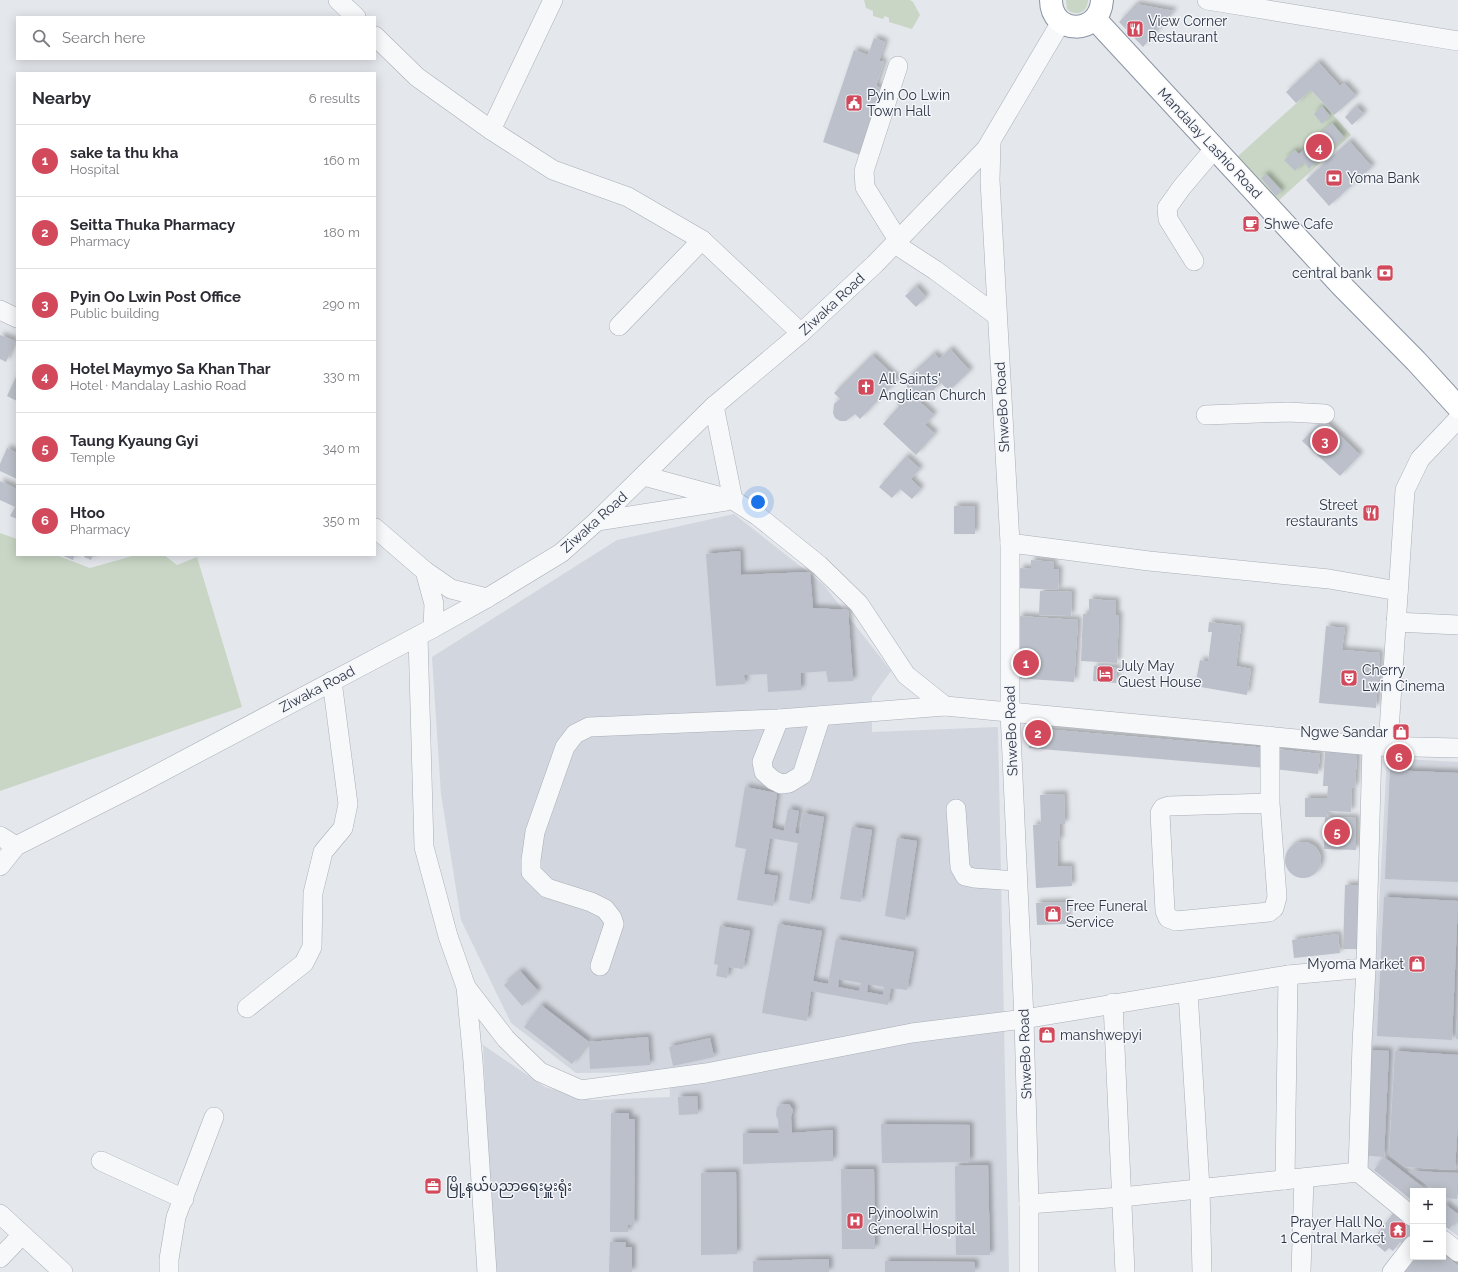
<!DOCTYPE html>
<html lang="en">
<head>
<meta charset="utf-8">
<style>
  body { margin:0; font-family:Raleway,"Noto Sans Myanmar",sans-serif; background:#f2f2f3; color:#2b2b33 }
  .controls { position:absolute; right:12px; bottom:12px; display:grid; overflow:hidden; border-radius:0px; box-shadow:0 2px 10px #0003 }
  .controls button { width:36px; height:36px; display:grid; place-items:center; padding:0; border:0; border-bottom:1px solid #e1e1e2; background:#fff; color:#2b2b33; font:20px sans-serif }
  .you { position:absolute; left:758px; top:502px; width:14px; height:14px; margin:-10px; border:3px solid #fff; border-radius:50%; background:#1a73e8; box-shadow:0 0 0 6px #1a73e833 }
  .badge { display:grid; place-items:center; width:26px; height:26px; border-radius:50%; background:#d1495b; color:#fff; font-size:13px; font-weight:700 }
  .pin { position:absolute; translate:-50% -50%; border:2px solid #fff; box-shadow:0 1px 4px #0006 }
  .list { margin:0; padding:0; list-style:none }
  h2 { display:flex; justify-content:space-between; align-items:center; height:52px; margin:0; padding:0 16px; font-size:17px }
  h2 small { font-size:13px; font-weight:400; color:#7c7c81 }
  .list li { display:grid; grid-template-columns:26px 1fr auto; gap:12px; align-items:center; box-sizing:border-box; height:72px; padding:0 16px; border-top:1px solid #e1e1e2 }
  .list b { display:block; font-size:15px; white-space:nowrap }
  .list p { margin:0; font-size:13px; white-space:nowrap; color:#7c7c81 }
  .list em { font-size:13px; font-style:normal; color:#7c7c81 }
  .icon { flex:none; width:22px; height:22px; fill:none; stroke:currentColor; stroke-width:2; stroke-linecap:round; stroke-linejoin:round }
  .map { position:relative; flex:none; width:1458px; height:1272px; overflow:hidden }
  .search { position:absolute; background:#fff; box-shadow:0 2px 10px #0003; left:16px; top:16px; width:360px; height:44px; display:flex; align-items:center; gap:10px; box-sizing:border-box; padding:0 14px; border-radius:0px; color:#7c7c81; font-size:15px }
  .panel { position:absolute; background:#fff; box-shadow:0 2px 10px #0003; left:16px; top:72px; width:360px; height:484px; border-radius:0px }
  .map>svg:first-child { display:block }
  .built { fill:#d2d6de }
  .green { fill:#c9d6c5 }
  .building { fill:#bbc0ca; fill-rule:evenodd; filter:url(#shadow) }
  .lines { fill:none; stroke-linecap:round; stroke-linejoin:round }
  .minor-casing { stroke:#a9aeb7; stroke-width:20 }
  .highway-casing { stroke:#8b94a3; stroke-width:24 }
  .minor { stroke:#f7f8fa; stroke-width:19 }
  .highway { stroke:#fff; stroke-width:22 }
  .labels { text-anchor:middle; dominant-baseline:central; stroke-width:3; stroke-linejoin:round; paint-order:stroke }
  .poi-label { font-size:14px; fill:#2b3445; stroke:#f4f6f9; text-anchor:start }
  .street-label { font-size:14px; fill:#2b3445; stroke:#f4f6f9 }
</style>
</head>
<body>
<div class="map">
<svg width="1458" height="1272" viewBox="0 0 1458 1272">
  <defs>
    <filter id="shadow"><feDropShadow dx="3.5" dy="-3.5" stdDeviation="2" flood-color="#0004"/></filter>
  </defs>
  <rect width="100%" height="100%" fill="#e4e7ec"/>
  <g class="built">
    <polygon points="734,514 823,584 891,671 872,697 872,732 998,727 1009,1272 494,1272 483,1045 545,1087 592,1100 670,1097 669,1072 576,1073 511,1023 461,920 441,794 432,657 617,540"/>
    <polygon points="1387,758 1458,762 1458,1236 1443,1225 1443,1191 1413,1191 1413,1203 1365,1167"/>
  </g>
  <g class="green">
    <polygon points="864,0 910,0 913,2 920,15 912,29 889,22 889,18 885,16 883,19 873,16 873,11 866,8"/>
    <path d="M1066,0H1088C1088,12 1076,18 1067,9Z"/>
    <polygon points="1311,90 1351,135 1277,202 1237,157"/>
    <polygon points="0,533 17,539 17,555 56,555 90,568 136,555 164,555 177,565 197,557 242,707 0,791"/>
  </g>
  <g class="building">
    <polygon points="1136,4 1174,11 1143,47 1119,22"/>
    <polygon points="874,38 885,42 879,61 884,62 876,86 883,89 860,155 823,142 854,50 868,55"/>
    <polygon points="1318,62 1340,86 1344,83 1356,96 1334,115 1311,90 1296,103 1286,92"/>
    <polygon points="1322,106 1330,116 1322,124 1314,114"/>
    <polygon points="1356,106 1364,114 1352,125 1345,117"/>
    <polygon points="1332,123 1344,137 1309,169 1304,162 1295,171 1284,160 1295,150 1299,154"/>
    <polygon points="1349,141 1372,167 1329,206 1306,180"/>
    <polygon points="1266,174 1282,191 1276,196 1261,178"/>
    <polygon points="916,286 926,297 916,307 905,296"/>
    <polygon points="0,335 15,341 6,362 0,359"/>
    <polygon points="950,349 970,371 949,391 941,383 920,402 934,415 925,425 935,434 916,455 883,424 899,406 896,403 907,390 907,378 934,353 939,359"/>
    <polygon points="872,355 898,380 860,419 855,414 846,421 840,421 835,418 833,413 834,404 840,399 834,393"/>
    <polygon points="17,375 17,401 7,396"/>
    <polygon points="1323,419 1360,455 1340,476 1302,441"/>
    <polygon points="7,448 17,453 17,479 0,471 0,464"/>
    <polygon points="906,456 920,469 911,479 921,489 912,499 900,489 892,498 879,487"/>
    <polygon points="0,481 17,489 17,519 10,516 15,507 0,500"/>
    <rect x="954" y="506" width="21" height="28"/>
    <polygon points="740,551 741,575 810,572 813,608 848,610 853,681 828,682 826,671 801,673 801,690 768,692 767,674 744,675 745,684 716,686 706,554"/>
    <polygon points="61,555 75,555 73,560"/>
    <polygon points="85,555 93,555 91,560 84,557"/>
    <polygon points="1031,560 1054,562 1053,569 1059,569 1058,590 1018,588 1020,568 1031,569"/>
    <polygon points="1040,591 1072,592 1071,616 1039,615"/>
    <polygon points="1089,599 1116,601 1116,615 1119,615 1117,663 1081,661 1083,614 1089,614"/>
    <polygon points="1019,616 1078,620 1074,682 1015,678"/>
    <polygon points="1209,622 1241,626 1236,666 1251,669 1247,695 1195,686 1200,660 1208,662 1212,632 1208,632"/>
    <polygon points="1326,626 1345,628 1342,650 1380,653 1376,708 1319,703"/>
    <polygon points="1094,666 1117,668 1116,683 1093,681"/>
    <polygon points="1031,728 1268,748 1266,768 1029,748"/>
    <polygon points="1276,749 1320,754 1318,774 1274,769"/>
    <polygon points="1325,751 1357,753 1355,788 1352,787 1351,812 1327,811 1327,817 1356,818 1356,850 1324,849 1325,817 1305,817 1305,798 1327,798 1328,786 1323,786"/>
    <polygon points="1390,770 1458,773 1458,882 1385,879"/>
    <polygon points="745,787 777,793 772,828 784,831 788,809 799,811 795,833 799,834 803,813 824,817 810,904 789,900 798,843 770,838 764,874 778,876 773,906 737,900 746,849 735,847"/>
    <polygon points="1064,794 1065,824 1060,824 1060,841 1057,841 1058,866 1071,866 1072,886 1036,888 1033,825 1041,824 1040,795"/>
    <polygon points="852,827 872,830 861,902 840,899"/>
    <polygon points="897,838 917,841 905,920 885,916"/>
    <circle cx="1303" cy="860" r="18"/>
    <polygon points="1345,885 1362,885 1359,949 1343,949"/>
    <polygon points="1384,897 1458,901 1452,1040 1377,1036"/>
    <polygon points="1067,902 1067,924 1037,925 1036,903"/>
    <path d="M778,924L822,931L813,981L828,984L836,939L914,952L907,990L891,988L888,1005L811,991L807,1021L762,1013ZM839,979L861,983L859,991L838,987ZM868,984L884,987L883,995L867,992Z"/>
    <polygon points="720,926 750,931 743,969 729,967 727,978 716,976 718,965 714,964"/>
    <polygon points="1338,934 1340,953 1294,958 1292,940"/>
    <polygon points="520,971 538,991 522,1006 504,985"/>
    <polygon points="541,1005 589,1042 572,1064 524,1027"/>
    <polygon points="1457,1020 1458,1020 1458,1039 1456,1039"/>
    <polygon points="648,1037 650,1065 590,1069 589,1042"/>
    <polygon points="710,1038 714,1057 673,1066 669,1047"/>
    <polygon points="1368,1050 1389,1051 1384,1157 1428,1191 1413,1191 1413,1201 1374,1170 1384,1157 1362,1155"/>
    <polygon points="1395,1051 1458,1055 1458,1120 1455,1170 1405,1167 1389,1155"/>
    <polygon points="697,1096 698,1114 679,1115 678,1097"/>
    <polygon points="782,1104 789,1104 793,1110 791,1117 792,1133 833,1130 833,1161 743,1164 743,1133 779,1133 778,1120 776,1115 777,1107"/>
    <polygon points="611,1113 629,1113 629,1119 635,1119 634,1225 628,1225 628,1232 610,1232"/>
    <polygon points="881,1124 970,1125 970,1162 882,1163"/>
    <polygon points="988,1165 990,1255 956,1255 955,1166"/>
    <polygon points="841,1169 874,1169 875,1249 842,1249"/>
    <polygon points="1408,1171 1458,1173 1457,1199 1446,1198 1443,1196 1443,1191 1436,1191"/>
    <polygon points="736,1172 737,1254 701,1255 701,1173"/>
    <polygon points="1443,1203 1458,1214 1458,1218 1449,1229 1443,1225"/>
    <polygon points="1394,1212 1413,1228 1413,1238 1406,1247 1400,1242 1393,1251 1389,1248 1385,1252 1372,1241"/>
    <polygon points="610,1242 626,1242 625,1247 632,1247 632,1272 609,1272"/>
    <polygon points="1443,1254 1458,1266 1458,1272 1400,1272 1413,1257 1443,1257"/>
    <polygon points="829,1259 829,1272 753,1272 753,1261"/>
    <polygon points="885,1261 975,1262 975,1272 885,1272"/>
  </g>
  <g class="lines">
    <g class="minor-casing">
      <g id="minor">
        <polyline points="338,0 356,17"/>
        <polyline points="1207,0 1458,41"/>
        <polyline points="375,36 417,77 491,130 553,170 628,197 702,240 801,333"/>
        <polyline points="898,66 864,171 865,187 898,240"/>
        <polyline points="491,130 553,0"/>
        <polyline points="991,142 990,180 1010,543 1010,712 1024,1019 1029,1204 1029,1272"/>
        <polyline points="895,244 935,270 996,315"/>
        <polyline points="1194,261 1168,219 1167,208 1182,187 1215,148"/>
        <polyline points="0,310 17,318"/>
        <polyline points="619,326 702,240"/>
        <polyline points="714,406 733,500"/>
        <polyline points="1206,415 1288,412 1325,414"/>
        <polyline points="644,476 733,500 758,516 819,565 859,604 906,675 945,706 1372,746 1458,748"/>
        <polyline points="597,521 726,501"/>
        <polyline points="375,528 425,571 434,604 433,628"/>
        <polyline points="1010,543 1149,561 1329,579 1398,591"/>
        <polyline points="425,571 451,589 487,598"/>
        <polyline points="1396,622 1458,625"/>
        <polyline points="418,636 424,847 448,936 466,987 473,1061 487,1272"/>
        <polyline points="779,719 762,762 764,772 773,780 781,784 789,783 802,775 821,716"/>
        <polyline points="1270,736 1270,803 1277,897 1274,908 1269,912 1176,921 1168,918 1165,911 1160,813 1163,808 1169,806 1270,803"/>
        <polyline points="1388,746 1405,490 1420,459 1458,419"/>
        <polyline points="956,809 960,867 965,876 974,878 1017,881"/>
        <polyline points="0,836 16,846"/>
        <polyline points="0,866 16,846 137,785 433,628 487,598 561,553 597,521 714,406 801,333 875,264 986,149 1061,22"/>
        <polyline points="600,966 614,924 612,918 605,909 591,902 547,888 531,872 531,860 535,832 565,747 575,734 589,727 779,719 945,706"/>
        <polyline points="466,987 506,1039 540,1072 581,1090 706,1073 912,1033 1024,1019 1288,975 1366,968"/>
        <polyline points="1188,992 1200,1188 1202,1272"/>
        <polyline points="1113,1003 1125,1272"/>
        <polyline points="247,1008 304,963 312,947 313,893 323,852 343,828 348,804 332,681"/>
        <polyline points="101,1161 184,1199"/>
        <polyline points="1358,1172 1362,1044 1366,968 1372,746"/>
        <polyline points="1285,1180 1288,975"/>
        <polyline points="1029,1204 1122,1197 1358,1172 1413,1217"/>
        <polyline points="0,1214 63,1272"/>
        <polyline points="1443,1240 1458,1252"/>
        <polyline points="0,1258 22,1235"/>
        <polyline points="169,1272 169,1259 176,1217 214,1117"/>
        <polyline points="1301,1272 1304,1178"/>
        <polyline points="1392,1272 1413,1245"/>
      </g>
    </g>
    <g class="highway-casing">
      <g id="highway">
        <path d="M1051,0C1051,35 1100,36 1102,0"/>
        <polyline points="1095,19 1342,286 1416,361 1458,407"/>
      </g>
    </g>
    <use href="#minor" class="minor"/>
    <use href="#highway" class="highway"/>
  </g>
  <defs>
    <g id="restaurant-square" transform="scale(0.9)"><rect x="-9" y="-9" width="18" height="18" rx="4" fill="#d1495b" stroke="#f4f6f9"/><path d="M-5-6h1v4h1v-4h1v4h1v-4h1v5L-1.5 .5V6h-2V.5L-5-1ZM5-6V6H3V1.5H1.5Q1.5-4 5-6Z" fill="#fff"/></g>
    <g id="civic-square" transform="scale(0.9)"><rect x="-9" y="-9" width="18" height="18" rx="4" fill="#d1495b" stroke="#f4f6f9"/><path d="M-.6-6.5H3V-4.5H.6V-3L4-1V1h2V6H-6V1h2V-1L-.6-3ZM-1.2 2.5V6h2.4V2.5Z" fill="#fff"/></g>
    <g id="bank-square" transform="scale(0.9)"><rect x="-9" y="-9" width="18" height="18" rx="4" fill="#d1495b" stroke="#f4f6f9"/><path d="M-6-4H6V4H-6ZM0-2.3a2.3 2.3 0 1 0 0 4.6a2.3 2.3 0 1 0 0-4.6Z" fill="#fff"/></g>
    <g id="cafe-square" transform="scale(0.9)"><rect x="-9" y="-9" width="18" height="18" rx="4" fill="#d1495b" stroke="#f4f6f9"/><path d="M-5.5-4.5H6V0H3Q3 3.5 0 3.5H-2.5Q-5.5 3.5-5.5 0ZM3-3.2v2h1.7v-2ZM-6 4.5H4V6H-6Z" fill="#fff"/></g>
    <g id="church-square" transform="scale(0.9)"><rect x="-9" y="-9" width="18" height="18" rx="4" fill="#d1495b" stroke="#f4f6f9"/><path d="M-1.2-6h2.4v3.5h3.3v2.4h-3.3V6h-2.4V-.1h-3.3v-2.4h3.3Z" fill="#fff"/></g>
    <g id="hotel-square" transform="scale(0.9)"><rect x="-9" y="-9" width="18" height="18" rx="4" fill="#d1495b" stroke="#f4f6f9"/><path d="M-6-4.5h1.5V1H6V5H4.5V3h-9V5H-6ZM-4 0a1.8 1.8 0 1 1 3.6 0ZM.5 0V-2.5h3Q6-2.5 6 0Z" fill="#fff"/></g>
    <g id="theatre-square" transform="scale(0.9)"><rect x="-9" y="-9" width="18" height="18" rx="4" fill="#d1495b" stroke="#f4f6f9"/><path d="M-5-5.5Q0-4 5-5.5V0Q5 5 0 6Q-5 5-5 0ZM-3.3-2.5H-1v1.5H-3.3ZM1-2.5H3.3v1.5H1ZM-2.8 1Q0 5.5 2.8 1Z" fill="#fff"/></g>
    <g id="shop-square" transform="scale(0.9)"><rect x="-9" y="-9" width="18" height="18" rx="4" fill="#d1495b" stroke="#f4f6f9"/><path d="M-5-2.5h2.3a2.7 3.5 0 0 1 5.4 0H5L5.5 6h-11ZM-1.5-2.5h3a1.5 2.3 0 0 0-3 0Z" fill="#fff"/></g>
    <g id="office-square" transform="scale(0.9)"><rect x="-9" y="-9" width="18" height="18" rx="4" fill="#d1495b" stroke="#f4f6f9"/><path d="M-6-3h4V-5.5h4V-3h4V5H-6ZM-1-4.5V-3h2v-1.5ZM-6 0V1H6V0Z" fill="#fff"/></g>
    <g id="hospital-square" transform="scale(0.9)"><rect x="-9" y="-9" width="18" height="18" rx="4" fill="#d1495b" stroke="#f4f6f9"/><path d="M-5-5h3v3.5h4V-5h3V5h-3V1.5h-4V5h-3Z" fill="#fff"/></g>
    <g id="temple-square" transform="scale(0.9)"><rect x="-9" y="-9" width="18" height="18" rx="4" fill="#d1495b" stroke="#f4f6f9"/><path d="M0-6L5-2H3V0L6.5 2.5H4V6H1.5V3h-3V6H-4V2.5H-6.5L-3 0V-2H-5Z" fill="#fff"/></g>
  </defs>
  <g fill-rule="evenodd">
    <use href="#restaurant-square" x="1135" y="29"/>
    <use href="#civic-square" x="854" y="103"/>
    <use href="#bank-square" x="1334" y="178"/>
    <use href="#cafe-square" x="1251" y="224"/>
    <use href="#bank-square" x="1385" y="273"/>
    <use href="#church-square" x="866" y="387"/>
    <use href="#restaurant-square" x="1371" y="513"/>
    <use href="#hotel-square" x="1105" y="674"/>
    <use href="#theatre-square" x="1349" y="678"/>
    <use href="#shop-square" x="1401" y="732"/>
    <use href="#shop-square" x="1053" y="914"/>
    <use href="#shop-square" x="1417" y="964"/>
    <use href="#shop-square" x="1047" y="1035"/>
    <use href="#office-square" x="433" y="1186"/>
    <use href="#hospital-square" x="855" y="1221"/>
    <use href="#temple-square" x="1398" y="1230"/>
  </g>
  <g class="labels">
    <g class="poi-label">
      <text x="1148" y="21">View Corner<tspan x="1148" dy="16">Restaurant</tspan></text>
      <text x="867" y="95">Pyin Oo Lwin<tspan x="867" dy="16">Town Hall</tspan></text>
      <text x="1347" y="178">Yoma Bank</text>
      <text x="1264" y="224">Shwe Cafe</text>
      <text x="1372" y="273" text-anchor="end">central bank</text>
      <text x="879" y="379">All Saints'<tspan x="879" dy="16">Anglican Church</tspan></text>
      <text x="1358" y="505" text-anchor="end">Street<tspan x="1358" dy="16">restaurants</tspan></text>
      <text x="1118" y="666">July May<tspan x="1118" dy="16">Guest House</tspan></text>
      <text x="1362" y="670">Cherry<tspan x="1362" dy="16">Lwin Cinema</tspan></text>
      <text x="1388" y="732" text-anchor="end">Ngwe Sandar</text>
      <text x="1066" y="906">Free Funeral<tspan x="1066" dy="16">Service</tspan></text>
      <text x="1404" y="964" text-anchor="end">Myoma Market</text>
      <text x="1060" y="1035">manshwepyi</text>
      <text x="446" y="1186">မြို့နယ်ပညာရေးမှူးရုံး</text>
      <text x="868" y="1213">Pyinoolwin<tspan x="868" dy="16">General Hospital</tspan></text>
      <text x="1385" y="1222" text-anchor="end">Prayer Hall No.<tspan x="1385" dy="16">1 Central Market</tspan></text>
    </g>
    <g class="street-label">
      <text transform="translate(1210 143) rotate(47)">Mandalay Lashio Road</text>
      <text transform="translate(832 304) rotate(-43)">Ziwaka Road</text>
      <text transform="translate(1002 407) rotate(-93)">ShweBo Road</text>
      <text transform="translate(594 522) rotate(-42)">Ziwaka Road</text>
      <text transform="translate(317 689) rotate(-28)">Ziwaka Road</text>
      <text transform="translate(1011 731) rotate(-92)">ShweBo Road</text>
      <text transform="translate(1025 1054) rotate(-92)">ShweBo Road</text>
    </g>
  </g>
</svg>
<div class="controls">
<button>+</button>
<button>−</button>
</div>
<div class="you"></div>
<div class="pin badge" style="left:1026px;top:663px">1</div>
<div class="pin badge" style="left:1038px;top:733px">2</div>
<div class="pin badge" style="left:1325px;top:441px">3</div>
<div class="pin badge" style="left:1319px;top:147px">4</div>
<div class="pin badge" style="left:1337px;top:832px">5</div>
<div class="pin badge" style="left:1399px;top:757px">6</div>
<div class="search"><svg class="icon" aria-label="search" viewBox="0 0 24 24"><circle cx="10" cy="10" r="6"/><path d="M15 15l6 6"/></svg>Search here</div>
<section class="panel">
<h2>Nearby<small>6 results</small></h2>
<ul class="list">
<li><span class="badge">1</span><div><b>sake ta thu kha</b><p>Hospital</p></div><em>160 m</em></li>
<li><span class="badge">2</span><div><b>Seitta Thuka Pharmacy</b><p>Pharmacy</p></div><em>180 m</em></li>
<li><span class="badge">3</span><div><b>Pyin Oo Lwin Post Office</b><p>Public building</p></div><em>290 m</em></li>
<li><span class="badge">4</span><div><b>Hotel Maymyo Sa Khan Thar</b><p>Hotel · Mandalay Lashio Road</p></div><em>330 m</em></li>
<li><span class="badge">5</span><div><b>Taung Kyaung Gyi</b><p>Temple</p></div><em>340 m</em></li>
<li><span class="badge">6</span><div><b>Htoo</b><p>Pharmacy</p></div><em>350 m</em></li>
</ul>
</section>
</div>
</body>
</html>
